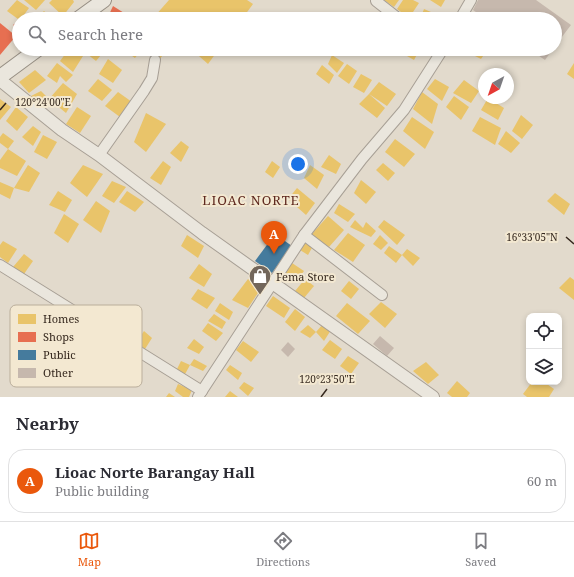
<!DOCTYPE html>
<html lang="en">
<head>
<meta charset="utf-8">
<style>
  body { margin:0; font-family:"Noto Serif",serif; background:#f7f7f7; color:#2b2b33 }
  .controls { position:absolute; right:12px; bottom:12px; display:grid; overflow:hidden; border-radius:8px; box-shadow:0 2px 6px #0003 }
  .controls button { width:36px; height:36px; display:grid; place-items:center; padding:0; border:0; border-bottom:1px solid #e1e1e2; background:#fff; color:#2b2b33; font:20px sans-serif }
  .compass { position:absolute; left:478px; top:68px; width:36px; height:36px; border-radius:50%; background:#fff; box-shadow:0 2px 6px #0003; rotate:220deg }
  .you { position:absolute; left:298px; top:164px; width:14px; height:14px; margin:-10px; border:3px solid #fff; border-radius:50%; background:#1a73e8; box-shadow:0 0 0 6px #1a73e833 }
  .badge { display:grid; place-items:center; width:26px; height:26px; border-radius:50%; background:#ea580c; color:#fff; font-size:13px; font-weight:700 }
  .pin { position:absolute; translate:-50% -33px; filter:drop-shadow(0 1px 2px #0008) }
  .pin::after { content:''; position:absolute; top:21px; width:14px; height:12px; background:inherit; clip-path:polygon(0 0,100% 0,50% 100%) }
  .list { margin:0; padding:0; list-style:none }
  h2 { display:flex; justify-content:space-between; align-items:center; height:52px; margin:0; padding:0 16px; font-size:17px }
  h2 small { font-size:13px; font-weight:400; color:#7c7c81 }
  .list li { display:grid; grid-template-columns:26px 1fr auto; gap:12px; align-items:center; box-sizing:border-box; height:64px; margin:0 8px 8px; padding:0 8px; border:1px solid #e1e1e2; border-radius:16px }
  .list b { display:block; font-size:15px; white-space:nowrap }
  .list p { margin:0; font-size:13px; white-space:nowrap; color:#7c7c81 }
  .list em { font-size:13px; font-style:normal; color:#7c7c81 }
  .icon { flex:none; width:22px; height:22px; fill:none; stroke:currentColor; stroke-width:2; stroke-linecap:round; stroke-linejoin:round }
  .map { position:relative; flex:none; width:574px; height:397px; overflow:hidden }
  .search { position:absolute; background:#fff; box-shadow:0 2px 6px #0003; left:12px; right:12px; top:12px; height:44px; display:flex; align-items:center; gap:10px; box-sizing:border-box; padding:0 14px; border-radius:22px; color:#7c7c81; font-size:15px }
  .sheet { height:124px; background:#fff }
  nav { display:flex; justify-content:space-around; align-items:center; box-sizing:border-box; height:56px; border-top:1px solid #e1e1e2; background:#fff; font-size:11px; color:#7c7c81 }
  nav a { display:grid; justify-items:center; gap:2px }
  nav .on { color:#ea580c }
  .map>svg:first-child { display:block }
  .homes { fill:#e9c46a }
  .shops { fill:#e76f51 }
  .public { fill:#457b9d }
  .building { fill:#c6b8ad }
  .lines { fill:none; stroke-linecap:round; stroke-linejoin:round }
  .minor-casing { stroke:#a79f95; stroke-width:12 }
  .tertiary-casing { stroke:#a79f95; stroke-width:14 }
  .secondary-casing { stroke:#978f84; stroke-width:16 }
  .minor { stroke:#eae6dd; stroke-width:10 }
  .tertiary { stroke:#eae6dd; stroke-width:12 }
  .secondary { stroke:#eae6dd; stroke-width:14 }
  .ticks { fill:none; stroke:#35281e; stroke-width:1.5 }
  .labels { text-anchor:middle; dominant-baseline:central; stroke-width:4; stroke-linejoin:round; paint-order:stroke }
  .poi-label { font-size:11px; fill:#35281e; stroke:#f3e8d1; text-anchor:start }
  .quarter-label { font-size:13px; letter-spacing:1px; fill:#5f291f; stroke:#f3e8d1 }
  .key { fill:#f3e8d1; stroke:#baae9b; stroke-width:1 }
  .key-label { font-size:11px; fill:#35281e }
  .ticks-label { font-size:10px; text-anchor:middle; fill:#35281e; stroke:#f3e8d1; stroke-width:4; stroke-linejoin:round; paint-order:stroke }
</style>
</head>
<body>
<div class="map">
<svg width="574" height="397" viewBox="0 0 574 397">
  <rect width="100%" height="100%" fill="#e2dacc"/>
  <g class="homes">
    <polygon points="17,0 29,8 21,19 18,19 7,11"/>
    <polygon points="24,0 45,0 36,10"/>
    <polygon points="52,0 73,0 74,2 63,16 49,3"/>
    <polygon points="169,0 247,0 253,4 242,19 156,19 154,17"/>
    <polygon points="384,0 399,0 394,7"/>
    <polygon points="403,0 413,0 419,3 409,18 397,9"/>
    <polygon points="430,0 445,0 441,7"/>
    <polygon points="424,9 447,19 420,19"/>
    <polygon points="44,11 53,19 35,19"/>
    <polygon points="69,49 74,49 83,56 73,72 60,61"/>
    <polygon points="84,49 106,49 96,61 82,50"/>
    <polygon points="122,49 142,49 135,58"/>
    <polygon points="146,49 167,49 160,59"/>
    <polygon points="191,49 219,49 208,64"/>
    <polygon points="401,49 420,49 414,60 400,52"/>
    <polygon points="461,49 488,49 481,59"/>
    <polygon points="332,55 344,63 337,73 328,64"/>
    <polygon points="108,59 122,70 113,83 99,74"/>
    <polygon points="57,63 73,75 66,82 60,76 57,83 47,76"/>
    <polygon points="574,63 574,79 567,74"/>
    <polygon points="347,64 357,71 349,84 338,76"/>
    <polygon points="322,65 334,75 329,84 316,74"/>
    <polygon points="35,70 46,80 29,93 19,82"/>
    <polygon points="361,74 372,80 364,93 353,87"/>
    <polygon points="98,79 112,90 102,101 88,91"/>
    <polygon points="435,79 449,87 442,101 427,89"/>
    <polygon points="464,80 479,91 471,103 453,93"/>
    <polygon points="379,82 396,94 387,106 369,94 385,108 377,118 359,104 369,94"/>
    <polygon points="63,83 77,94 66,113 49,99"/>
    <polygon points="41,91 49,99 43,109 29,97"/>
    <polygon points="118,92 132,102 120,117 105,106"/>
    <polygon points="422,92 438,104 432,124 413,109"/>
    <polygon points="454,96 469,107 461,120 446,107"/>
    <polygon points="488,98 504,108 498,120 481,110"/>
    <polygon points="0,99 11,107 0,120"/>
    <polygon points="16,107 28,117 17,131 6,121"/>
    <polygon points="77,107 91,116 80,133 66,124"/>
    <polygon points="146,113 166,124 146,152 134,142"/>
    <polygon points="521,115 533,125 522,139 512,131"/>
    <polygon points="412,117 434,132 425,149 403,131"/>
    <polygon points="480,117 501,128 495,145 472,131"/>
    <polygon points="33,126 41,132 33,146 22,137"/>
    <polygon points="506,131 520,143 511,153 498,144"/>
    <polygon points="3,133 14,141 8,149 0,143 0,137"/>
    <polygon points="43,135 57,142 47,159 34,152"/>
    <polygon points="395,139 415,154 404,167 385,152"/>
    <polygon points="181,141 189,147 181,162 170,153"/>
    <polygon points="8,149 26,161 17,176 0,168 0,160"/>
    <polygon points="329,155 341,164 336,174 321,167"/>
    <polygon points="163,161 171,167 161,185 150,178"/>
    <polygon points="272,161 280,167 273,178 265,172"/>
    <polygon points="383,163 395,173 388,181 376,170"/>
    <polygon points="28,165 40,173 29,192 14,188"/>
    <polygon points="83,165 103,174 87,197 70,183"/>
    <polygon points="310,165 324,175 317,189 304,178"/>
    <polygon points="361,180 376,192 366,204 354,193"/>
    <polygon points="112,181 126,187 114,203 102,196"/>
    <polygon points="0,182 14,188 10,199 0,194"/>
    <polygon points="297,188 315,203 306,215 288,199"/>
    <polygon points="58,191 72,200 65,212 49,205"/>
    <polygon points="127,191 144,202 135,212 119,202"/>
    <polygon points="555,193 570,204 564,215 547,201"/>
    <polygon points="96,201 110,211 101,233 83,220"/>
    <polygon points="339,204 355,214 348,222 334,213"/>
    <polygon points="64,214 79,224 68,243 54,233"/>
    <polygon points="328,216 344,230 329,247 311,235"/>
    <polygon points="355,220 363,228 366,222 376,231 371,237 350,227"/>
    <polygon points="384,220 405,235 397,245 378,227"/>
    <polygon points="348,233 365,245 353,262 334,250"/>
    <polygon points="187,235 204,246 198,258 181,246"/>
    <polygon points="380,235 388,243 381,250 373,244"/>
    <polygon points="3,241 17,249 8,263 0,257 0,245"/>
    <polygon points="306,242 313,246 308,255 300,250"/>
    <polygon points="389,246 402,255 396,263 384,253"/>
    <polygon points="407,249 420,258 413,266 402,255"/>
    <polygon points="24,254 33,261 24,274 13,267"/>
    <polygon points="292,263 304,271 295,283 283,275"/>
    <polygon points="199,264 212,274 204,287 189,278"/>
    <polygon points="570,277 574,280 574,300 559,288"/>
    <polygon points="248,279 260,290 248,308 232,300"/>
    <polygon points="305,279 314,286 304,298 295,291"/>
    <polygon points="349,281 359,289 351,299 341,291"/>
    <polygon points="198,289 215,298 207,309 191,299"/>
    <polygon points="273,296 290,308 284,318 266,306"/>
    <polygon points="381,302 397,314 385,328 369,314"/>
    <polygon points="220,303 233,312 229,320 215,311"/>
    <polygon points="347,303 370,321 358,334 336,316"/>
    <polygon points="295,309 305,317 295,331 285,322"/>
    <polygon points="214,314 226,322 222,329 208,321"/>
    <polygon points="208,323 223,333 216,341 202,331"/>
    <polygon points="323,324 331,330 324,341 316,332"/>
    <polygon points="308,325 316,332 310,338 300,332"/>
    <polygon points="144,331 152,338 145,349 136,343"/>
    <polygon points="194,339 204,347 199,354 187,348"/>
    <polygon points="330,340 342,349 335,359 322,350"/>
    <polygon points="243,341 259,352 251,362 236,350"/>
    <polygon points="348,356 359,363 351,374 340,366"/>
    <polygon points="194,359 207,366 203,371 190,365"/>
    <polygon points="181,361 190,365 184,376 175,373"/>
    <polygon points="426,362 439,375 428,384 413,371"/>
    <polygon points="230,365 242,373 238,380 226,370"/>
    <polygon points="457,381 470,393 467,397 452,397 447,393"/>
    <polygon points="244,382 254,388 248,396 239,388"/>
    <polygon points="532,382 544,382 554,389 549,397 527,397 523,394"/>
    <polygon points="178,384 192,390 189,397 183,397 175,391"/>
    <polygon points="230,391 238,397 225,397"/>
    <polygon points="169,393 175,397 166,397"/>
  </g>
  <g class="shops">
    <polygon points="113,6 132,18 131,19 107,19"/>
    <polygon points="19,21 19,31 13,25"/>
    <polygon points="0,23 16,36 0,55"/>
  </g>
  <polygon class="public" points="275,234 292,246 272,273 255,261"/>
  <g class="building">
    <polygon points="478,0 536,0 571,25 555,46 555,19 486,19 473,10"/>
    <polygon points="529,49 553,49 545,60"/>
    <polygon points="380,336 394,348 387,356 373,344"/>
    <polygon points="288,342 295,349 288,357 281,350"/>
  </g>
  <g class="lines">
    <g class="minor-casing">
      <g id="minor">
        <polyline points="376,1 399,19"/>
        <polyline points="460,19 471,0"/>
        <polyline points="99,155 144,91 152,78 155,60"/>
        <polyline points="304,235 382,295"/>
        <polyline points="0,265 202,391"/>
        <polyline points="198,397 304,235 362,159 404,110 443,49"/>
      </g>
    </g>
    <g class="tertiary-casing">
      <polyline id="tertiary" points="0,80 62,130 99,155 202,233 433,397"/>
    </g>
    <g class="secondary-casing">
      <g id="secondary">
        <polyline points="78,19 104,0"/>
        <polyline points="0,77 38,49"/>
      </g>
    </g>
    <use href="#minor" class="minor"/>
    <use href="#tertiary" class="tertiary"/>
    <use href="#secondary" class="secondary"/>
  </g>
  <path class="ticks" d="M0,110L6,103M566,237L574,244M321,397L327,389"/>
  <defs>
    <g id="shop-pin" transform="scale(1.15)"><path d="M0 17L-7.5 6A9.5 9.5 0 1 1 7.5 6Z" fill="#72665b" stroke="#f3e8d1"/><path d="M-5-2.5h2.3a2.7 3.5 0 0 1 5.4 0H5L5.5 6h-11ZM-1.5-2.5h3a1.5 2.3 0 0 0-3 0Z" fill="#fff"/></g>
  </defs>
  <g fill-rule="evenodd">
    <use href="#shop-pin" x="260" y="276"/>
  </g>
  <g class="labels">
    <g class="poi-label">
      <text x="276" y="276">Fema Store</text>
    </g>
    <g class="quarter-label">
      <text x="251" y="200">LIOAC NORTE</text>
    </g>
  </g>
  <rect x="10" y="305" width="132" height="82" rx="6" class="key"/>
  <rect x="18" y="314" width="18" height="10" fill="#e9c46a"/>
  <rect x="18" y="332" width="18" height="10" fill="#e76f51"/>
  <rect x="18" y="350" width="18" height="10" fill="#457b9d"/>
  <rect x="18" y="368" width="18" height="10" fill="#c6b8ad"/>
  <g class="key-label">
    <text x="43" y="323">Homes</text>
    <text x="43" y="341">Shops</text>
    <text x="43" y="359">Public</text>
    <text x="43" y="377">Other</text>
  </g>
  <g class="ticks-label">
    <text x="43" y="106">120°24'00"E</text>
    <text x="532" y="241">16°33'05"N</text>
    <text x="327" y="383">120°23'50"E</text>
  </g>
</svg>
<div class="controls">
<button><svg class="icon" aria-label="locate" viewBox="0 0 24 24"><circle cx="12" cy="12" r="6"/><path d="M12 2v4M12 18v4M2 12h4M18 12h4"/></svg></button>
<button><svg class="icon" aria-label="layers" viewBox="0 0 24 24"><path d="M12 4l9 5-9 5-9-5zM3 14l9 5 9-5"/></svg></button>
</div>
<svg class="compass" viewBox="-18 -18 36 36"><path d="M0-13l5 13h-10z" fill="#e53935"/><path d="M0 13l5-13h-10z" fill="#7c7c81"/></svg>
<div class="you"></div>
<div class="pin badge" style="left:274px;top:254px">A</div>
<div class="search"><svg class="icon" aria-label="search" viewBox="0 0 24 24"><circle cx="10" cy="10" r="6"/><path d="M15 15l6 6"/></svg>Search here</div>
</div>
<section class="sheet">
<h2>Nearby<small></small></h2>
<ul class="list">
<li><span class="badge">A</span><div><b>Lioac Norte Barangay Hall</b><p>Public building</p></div><em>60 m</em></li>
</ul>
</section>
<nav>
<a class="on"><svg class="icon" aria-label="map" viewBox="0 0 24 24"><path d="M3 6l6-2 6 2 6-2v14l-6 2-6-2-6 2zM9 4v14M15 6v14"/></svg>Map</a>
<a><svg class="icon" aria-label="directions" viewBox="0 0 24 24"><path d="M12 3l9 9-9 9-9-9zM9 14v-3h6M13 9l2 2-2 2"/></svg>Directions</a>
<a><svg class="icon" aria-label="saved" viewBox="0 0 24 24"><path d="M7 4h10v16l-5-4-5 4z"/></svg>Saved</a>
</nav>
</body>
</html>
